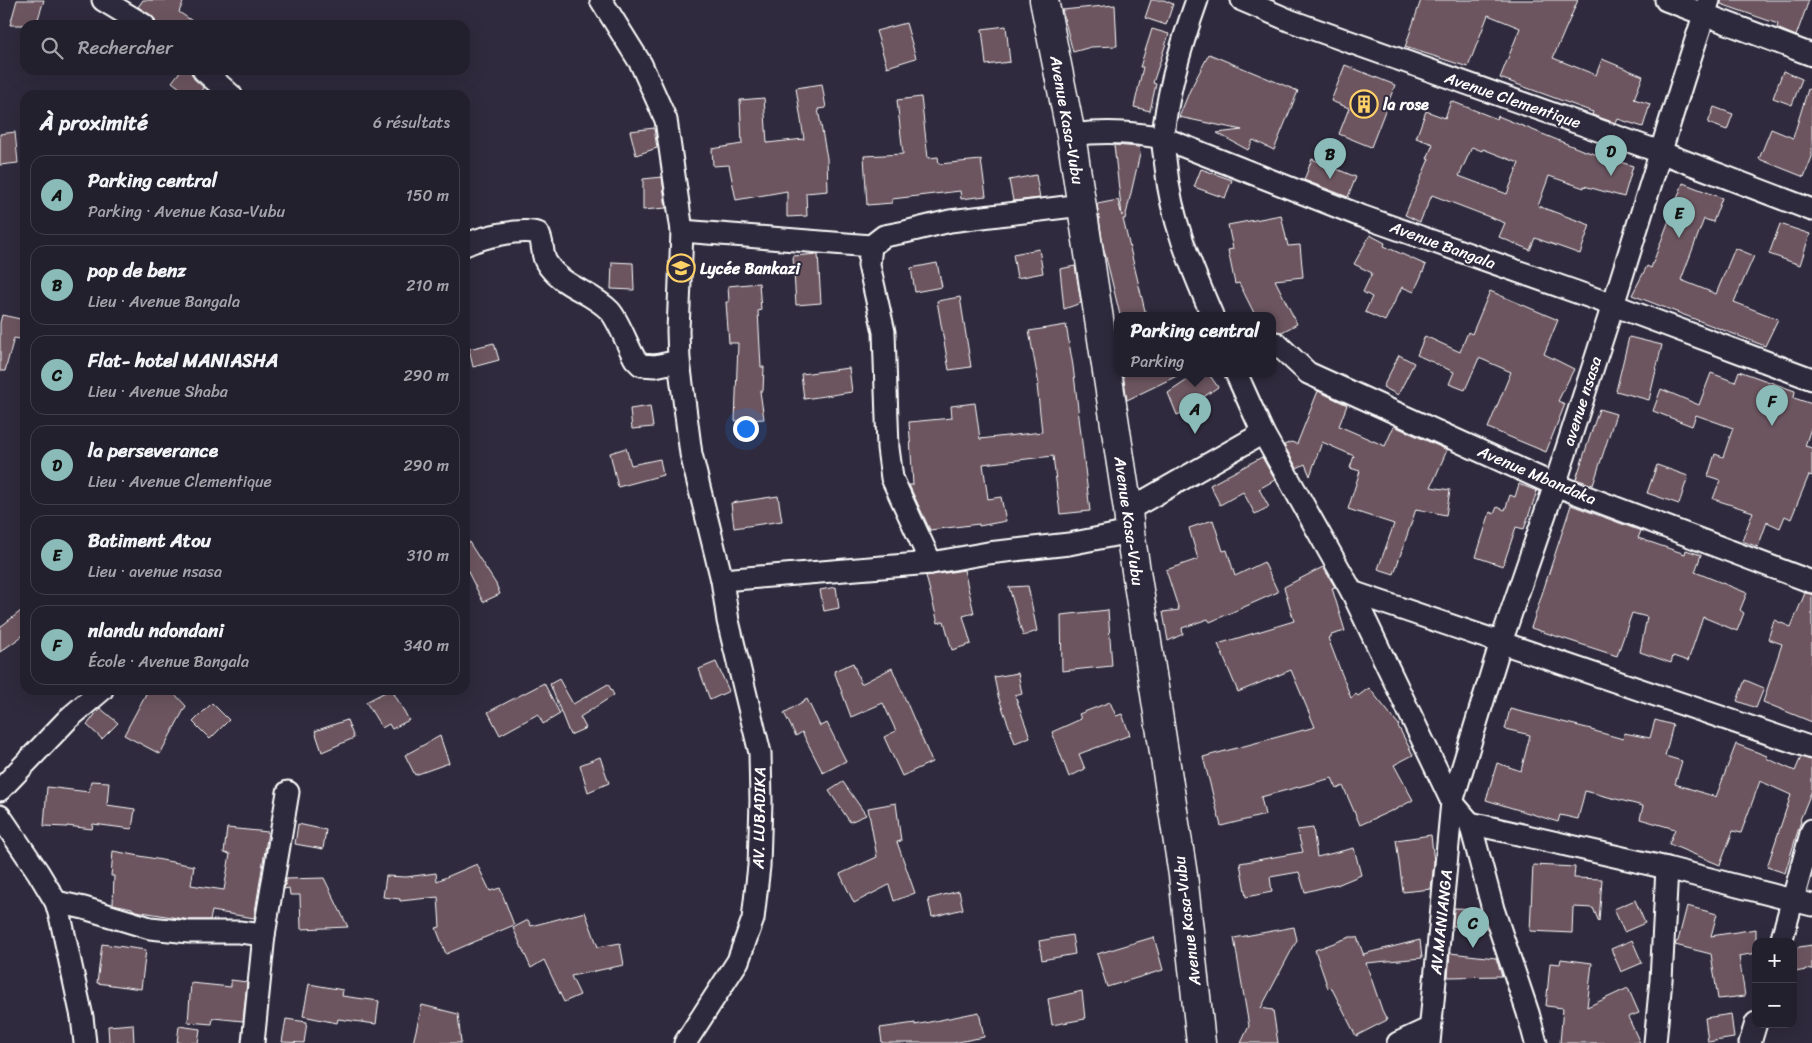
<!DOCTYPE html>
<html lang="fr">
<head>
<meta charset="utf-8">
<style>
  body { margin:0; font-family:Sriracha,sans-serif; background:#2f2d3a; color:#f1f3f6 }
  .controls { position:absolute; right:15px; bottom:15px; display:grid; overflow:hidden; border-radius:10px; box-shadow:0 5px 20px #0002 }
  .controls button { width:45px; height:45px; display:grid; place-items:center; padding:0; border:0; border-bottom:1px solid #403e4a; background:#23202e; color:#f1f3f6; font:25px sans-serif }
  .you { position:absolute; left:745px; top:428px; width:18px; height:18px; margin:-12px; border:4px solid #fff; border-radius:50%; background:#1a73e8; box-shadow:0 0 0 8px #1a73e833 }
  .badge { display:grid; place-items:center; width:32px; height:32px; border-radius:50%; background:#8bbbb9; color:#111; font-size:16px; font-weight:700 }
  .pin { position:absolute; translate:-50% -41px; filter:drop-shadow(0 1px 2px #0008) }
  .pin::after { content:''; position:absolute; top:26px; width:18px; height:15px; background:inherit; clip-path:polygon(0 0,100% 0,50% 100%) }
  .popup { position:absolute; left:1114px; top:312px; width:162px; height:65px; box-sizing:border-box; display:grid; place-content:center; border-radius:10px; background:#23202e; filter:drop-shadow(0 1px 4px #0005); font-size:16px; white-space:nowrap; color:#a3a3aa }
  .popup b { font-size:19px; color:#f1f3f6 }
  .popup::after { content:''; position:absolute; left:50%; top:100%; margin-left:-10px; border:10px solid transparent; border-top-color:#23202e }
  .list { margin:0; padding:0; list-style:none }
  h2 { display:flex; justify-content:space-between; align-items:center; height:65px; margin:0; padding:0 20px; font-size:21px }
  h2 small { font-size:16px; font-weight:400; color:#a3a3aa }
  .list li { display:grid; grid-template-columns:32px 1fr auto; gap:15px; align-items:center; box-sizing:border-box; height:80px; margin:0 10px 10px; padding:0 10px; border:1px solid #403e4a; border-radius:15px }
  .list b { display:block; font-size:19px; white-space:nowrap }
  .list p { margin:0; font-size:16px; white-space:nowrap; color:#a3a3aa }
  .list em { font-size:16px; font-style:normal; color:#a3a3aa }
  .icon { flex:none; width:28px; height:28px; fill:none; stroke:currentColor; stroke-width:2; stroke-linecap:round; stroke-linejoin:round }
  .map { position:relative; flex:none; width:1812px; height:1043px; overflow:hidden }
  .search { position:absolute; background:#23202e; box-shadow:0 5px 20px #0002; left:20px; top:20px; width:450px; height:55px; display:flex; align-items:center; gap:12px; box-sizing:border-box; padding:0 18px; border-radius:15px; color:#a3a3aa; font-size:19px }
  .panel { position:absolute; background:#23202e; box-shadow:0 5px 20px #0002; left:20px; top:90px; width:450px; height:605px; border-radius:15px }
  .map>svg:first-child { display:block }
  .building { fill:#6c545f; stroke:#fff; fill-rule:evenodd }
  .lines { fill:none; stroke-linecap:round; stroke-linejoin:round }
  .minor-casing { stroke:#fff; stroke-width:25 }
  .trunk-casing { stroke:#fff; stroke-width:31 }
  .minor { stroke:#2f2a3d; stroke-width:21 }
  .trunk { stroke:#2f2a3d; stroke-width:28 }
  .labels { text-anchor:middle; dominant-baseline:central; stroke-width:4; stroke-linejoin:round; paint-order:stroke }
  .street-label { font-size:16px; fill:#fff; stroke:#2f2a3d }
  .poi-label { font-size:16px; font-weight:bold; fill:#fff; stroke:#2f2a3d; text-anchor:start }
</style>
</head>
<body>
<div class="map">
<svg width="1812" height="1043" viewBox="0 0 1812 1043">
  <rect width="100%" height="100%" fill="#2f2a3d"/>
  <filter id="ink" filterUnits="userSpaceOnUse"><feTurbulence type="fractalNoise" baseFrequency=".02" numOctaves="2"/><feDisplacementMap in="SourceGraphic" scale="10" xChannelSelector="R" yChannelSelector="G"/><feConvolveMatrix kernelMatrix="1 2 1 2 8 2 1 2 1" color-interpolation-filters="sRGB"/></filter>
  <g filter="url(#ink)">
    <g class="building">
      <polygon points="17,0 44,0 36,25 10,25"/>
      <polygon points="143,0 184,0 179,12 198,25 156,25 155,19 151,15 138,7"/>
      <polygon points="1151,0 1164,0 1173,4 1166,25 1145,18"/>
      <polygon points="1421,0 1578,0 1553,58 1596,75 1602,59 1643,76 1634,99 1650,104 1643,127 1618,119 1616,123 1592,115 1593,112 1500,78 1520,28 1488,15 1468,67 1405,47"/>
      <polygon points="1721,0 1809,0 1796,36 1777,28 1778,24 1721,4"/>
      <polygon points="1115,5 1117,46 1091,47 1073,52 1062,10"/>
      <polygon points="906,23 916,58 887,67 876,31"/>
      <polygon points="1006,26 1010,62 986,65 982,29"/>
      <polygon points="1152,29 1169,34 1153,83 1156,84 1150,111 1134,107 1143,67 1140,67"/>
      <polygon points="1209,54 1298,91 1274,150 1253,140 1248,150 1217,133 1242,130 1179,117 1190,90"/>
      <polygon points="1345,65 1395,85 1371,147 1339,134 1349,108 1331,101"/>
      <polygon points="181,70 191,70 194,79 204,88 200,95 189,95 172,82"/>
      <polygon points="1783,71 1802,79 1792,105 1773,98"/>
      <polygon points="822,84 826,108 818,109 827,158 828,191 806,193 807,216 787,217 787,191 736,200 729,165 713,166 712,149 742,144 740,100 764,98 767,143 804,139 796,88"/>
      <polygon points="1808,89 1812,90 1812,157 1804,177 1759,159 1771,129 1793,138"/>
      <polygon points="921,97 928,158 938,157 939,164 981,160 986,196 961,199 960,191 892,199 892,203 867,205 864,156 903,154 897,100"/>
      <path d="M1451,101L1497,119L1498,116L1582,150L1633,166L1624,197L1584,186V188L1549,176L1538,206L1590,225L1580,254L1535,238L1530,250L1499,237L1505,223L1432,195L1420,222L1405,215L1429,159H1427L1433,144L1416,138L1426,111L1445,118ZM1472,147L1482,151L1483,149L1519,163L1507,194L1459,176Z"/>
      <polygon points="1714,107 1733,114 1727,130 1708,123"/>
      <polygon points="654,128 657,148 636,155 630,131"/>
      <polygon points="15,132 18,163 0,165 0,134"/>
      <polygon points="1114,145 1139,147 1140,154 1125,219 1123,219 1146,315 1120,315 1103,245 1097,204 1118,200 1122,216"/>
      <polygon points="1312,159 1356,177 1348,197 1304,180"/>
      <polygon points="1201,169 1232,180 1225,198 1194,187"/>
      <polygon points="1036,175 1040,198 1013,201 1009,180"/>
      <polygon points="662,177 666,208 643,210 643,179"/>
      <polygon points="1683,183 1722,198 1713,222 1704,219 1681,280 1716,294 1735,248 1754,256 1734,302 1778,319 1765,346 1632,295 1647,266 1651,268"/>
      <polygon points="1281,215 1288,246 1300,245 1303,277 1275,280 1297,324 1282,332 1272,331 1272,315 1255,315 1239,283 1235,284 1228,250 1233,249 1228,225"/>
      <polygon points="1780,224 1810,234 1800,265 1769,254"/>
      <polygon points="1370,235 1385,243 1384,246 1426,265 1414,292 1402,287 1385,321 1365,312 1372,297 1363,292 1372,273 1354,264"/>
      <polygon points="1039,249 1043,273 1017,278 1013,254"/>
      <polygon points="818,254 821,303 796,305 793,256"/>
      <polygon points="612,262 633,263 634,290 611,289"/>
      <polygon points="937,263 942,287 915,292 911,268"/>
      <polygon points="1075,266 1081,303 1064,309 1060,269"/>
      <polygon points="759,283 761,310 758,311 761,367 764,367 763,391 760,391 764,419 735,421 738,343 729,343 726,302 729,302 728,286"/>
      <polygon points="1490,291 1558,320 1544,354 1574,369 1558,401 1565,404 1546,452 1488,428 1511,372 1479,358 1465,390 1449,384 1454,372 1417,355 1425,336 1460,352 1468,332 1472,334"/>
      <polygon points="960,297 971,367 949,370 937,301"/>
      <polygon points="2,315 25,320 25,340 14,338 5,371 0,371 0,323"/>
      <polygon points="1066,325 1073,366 1090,511 1060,514 1053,456 983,464 988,499 1001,497 1006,521 979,526 979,524 930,530 909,485 913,485 909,422 952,418 951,406 975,403 980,439 1042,432 1037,385 1039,385 1029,331"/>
      <polygon points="1629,337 1662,345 1649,400 1616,391"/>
      <polygon points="494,343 499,360 473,367 469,349"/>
      <polygon points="1399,355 1414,363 1398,395 1383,387"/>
      <polygon points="849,368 852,392 804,399 801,374"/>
      <polygon points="1739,371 1795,391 1794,398 1812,404 1812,425 1805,446 1812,448 1812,476 1809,475 1791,519 1785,516 1780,528 1767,522 1758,547 1742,541 1753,512 1713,499 1720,480 1708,476 1715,454 1723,457 1733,428 1696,415 1692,426 1653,411 1661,389 1699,405 1711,373 1735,382"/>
      <polygon points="1123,373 1183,373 1127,400"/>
      <polygon points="1198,373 1208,373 1218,387 1192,405 1193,408 1177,415 1168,393"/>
      <polygon points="1318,391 1347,405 1339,426 1385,446 1394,426 1447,450 1431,487 1450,490 1446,515 1416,509 1394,574 1378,569 1394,524 1348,509 1360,471 1350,468 1354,456 1322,442 1310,476 1305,464 1297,468 1284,445 1291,442 1297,444"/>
      <polygon points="650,406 653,427 632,429 630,409"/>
      <polygon points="1599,409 1616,414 1593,485 1576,479"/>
      <polygon points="626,448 631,465 660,459 663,475 618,487 610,453"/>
      <polygon points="1262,457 1275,480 1259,489 1269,507 1255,514 1243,492 1220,505 1210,485"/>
      <polygon points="1657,465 1688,476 1679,504 1647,493"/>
      <polygon points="1519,484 1537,491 1524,529 1516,527 1503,566 1476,557 1490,512 1494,514 1497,507 1505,510 1510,495 1515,497"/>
      <polygon points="778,496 782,521 734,528 731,503"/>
      <polygon points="1571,505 1641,531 1638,538 1685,554 1686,550 1701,555 1695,572 1747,593 1740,610 1744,613 1737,631 1703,617 1688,661 1673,656 1671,663 1640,652 1647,617 1632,613 1617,656 1531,628"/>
      <polygon points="1213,520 1223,551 1227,550 1235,576 1264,562 1278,592 1210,622 1208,619 1182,628 1183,634 1168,641 1163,612 1179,610 1166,570 1198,559 1189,528"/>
      <polygon points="465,536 496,584 500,594 483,602 465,566"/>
      <polygon points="1323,567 1335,587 1332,588 1345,631 1331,635 1331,637 1328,638 1351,698 1356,694 1358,696 1369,688 1399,725 1398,726 1413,755 1394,765 1413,800 1393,811 1393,810 1360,825 1343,786 1337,789 1332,778 1261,797 1265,815 1221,826 1203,757 1315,727 1291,670 1238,692 1218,644 1294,621 1284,587"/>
      <polygon points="964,570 974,613 963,616 971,644 952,650 944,621 938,623 926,576"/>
      <polygon points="1028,586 1037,631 1023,636 1009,587"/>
      <polygon points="836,587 839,608 824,611 820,590"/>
      <polygon points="1805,593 1812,594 1812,722 1763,702 1782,644 1768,639 1774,620 1791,627"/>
      <polygon points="25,608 25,634 0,652 0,627"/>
      <polygon points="1108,610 1112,666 1062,671 1061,615"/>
      <polygon points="716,662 729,691 710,700 699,669"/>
      <polygon points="853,663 861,684 892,668 932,762 902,776 884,737 896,731 883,703 851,717 834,671"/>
      <polygon points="1018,673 1022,694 1015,696 1030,737 1015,743 998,696 994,677"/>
      <polygon points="559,679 573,704 608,684 614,695 580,717 586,728 570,735 550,684"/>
      <polygon points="1745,680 1764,688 1756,708 1737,701"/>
      <polygon points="544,683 560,714 543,724 538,714 500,735 488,712"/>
      <polygon points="148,690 171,690 186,706 160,754 124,735"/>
      <polygon points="389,690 392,690 409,720 392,729 389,724 382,728 366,702"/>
      <polygon points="807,699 820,726 827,723 846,761 823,773 802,732 796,736 784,713"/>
      <polygon points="1110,702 1116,716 1122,714 1130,735 1079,754 1085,769 1069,777 1052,732 1081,719 1079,714"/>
      <polygon points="212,703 229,720 210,739 193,722"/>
      <polygon points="100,708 118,723 102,739 87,725"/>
      <polygon points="1510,709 1591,729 1591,730 1623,739 1624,733 1650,738 1655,720 1673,725 1665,756 1682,761 1675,784 1716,797 1736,744 1767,756 1766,758 1795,771 1801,757 1812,760 1812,790 1800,820 1801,821 1785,873 1767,867 1791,795 1760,781 1741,833 1733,831 1720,865 1669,844 1675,829 1640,819 1643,806 1585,791 1578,819 1560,815 1558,822 1486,800 1497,763 1521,771 1530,735 1505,729"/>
      <polygon points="347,720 354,738 322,752 315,731"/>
      <polygon points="440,736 449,763 415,775 405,755"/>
      <polygon points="600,757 609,783 588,792 580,765"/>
      <polygon points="91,781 109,782 107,805 135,809 132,829 93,824 92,829 67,826 67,827 44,826 47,787 89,792"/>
      <polygon points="843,782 866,815 850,822 829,791"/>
      <polygon points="896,803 901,841 897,842 915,893 894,901 889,885 854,903 840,874 877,857 868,808"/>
      <polygon points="298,824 326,830 323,849 295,844"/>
      <polygon points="227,828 268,832 254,918 212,911 210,920 190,920 136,911 132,909 132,908 113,904 114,876 111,876 113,851 194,866 191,885 224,890 230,854 224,853"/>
      <polygon points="1313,828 1317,857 1354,848 1361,875 1337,885 1337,884 1305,892 1299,872 1270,877 1272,892 1246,897 1240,863 1303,852 1297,830"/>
      <polygon points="1431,835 1434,862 1431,889 1403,892 1396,840"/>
      <polygon points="477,864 490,891 500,888 514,925 446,954 436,928 440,927 438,897 400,901 400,899 383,897 386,876 406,877 436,873 437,881"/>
      <polygon points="1533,865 1575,867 1574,878 1602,879 1599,922 1593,908 1573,907 1572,933 1530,931"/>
      <polygon points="324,878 348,927 301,929 300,895 290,895 289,888 284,889 286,879"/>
      <polygon points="959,891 963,909 932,917 928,899"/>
      <polygon points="1635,900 1645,923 1624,932 1614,909"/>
      <polygon points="1687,906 1717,914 1711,936 1756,929 1756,953 1739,956 1745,996 1718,999 1711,954 1675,945 1676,942 1678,941"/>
      <polygon points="1454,908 1480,909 1486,928 1453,926"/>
      <polygon points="585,912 598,947 620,943 624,965 571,976 580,995 564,1002 544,960 531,968 513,928 528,920 531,926"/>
      <polygon points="1294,927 1297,940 1261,1008 1273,1010 1278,1043 1241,1043 1249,1026 1234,938"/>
      <polygon points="1072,935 1075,954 1042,960 1039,941"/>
      <polygon points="1154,937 1163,970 1107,987 1097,954"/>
      <polygon points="1350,937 1357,937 1364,956 1363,954 1420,940 1422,958 1366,963 1382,1010 1387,1020 1356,1036 1331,987 1328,988 1315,950"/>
      <polygon points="1632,940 1642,963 1621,972 1611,949"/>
      <polygon points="102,944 146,950 141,989 97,983"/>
      <polygon points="1812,945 1812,969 1795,972 1793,948"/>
      <polygon points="1450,953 1496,958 1502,976 1448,977"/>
      <polygon points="1561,959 1592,963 1587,1007 1628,988 1639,1013 1628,1017 1640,1043 1560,1043 1563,1008 1546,1006 1550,963 1560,964"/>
      <polygon points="231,980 247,982 243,1021 213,1018 212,1024 188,1022 191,983 231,987"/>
      <polygon points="309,984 343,990 342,996 379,1001 376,1024 338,1019 337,1023 303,1016"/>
      <polygon points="1082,991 1085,1019 1052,1025 1048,999"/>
      <polygon points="422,1005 458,1014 461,1043 413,1043"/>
      <polygon points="979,1012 984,1037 953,1043 882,1043 880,1028 915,1023 915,1025"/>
      <polygon points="1731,1014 1734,1038 1708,1042 1705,1018"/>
      <polygon points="286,1019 307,1022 304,1043 282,1042"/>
      <polygon points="133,1024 134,1043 109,1043 108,1026"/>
      <polygon points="179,1026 200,1029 198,1043 177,1043"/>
    </g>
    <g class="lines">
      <g class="minor-casing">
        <g id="minor">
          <polyline points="103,0 144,25"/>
          <polyline points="601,0 641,64 666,120 682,231 678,331 679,361 691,454 722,580 728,621 760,753 761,801 759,866 753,919 738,961 685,1043"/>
          <path d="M1197,0C1182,42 1167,92 1163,137C1162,146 1165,157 1166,167C1171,220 1191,266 1212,315"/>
          <polyline points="1242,0 1291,21 1660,152 1812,210"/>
          <polyline points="1666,0 1812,55"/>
          <polyline points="203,70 231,95"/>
          <path d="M1071,135C1104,131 1130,132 1163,138L1361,216L1613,305L1812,379"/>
          <polyline points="682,231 871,246 884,236 905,232 950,221 1082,205"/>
          <path d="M465,245C482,237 520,228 538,233C544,242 541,253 546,262C561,287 591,291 610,311C619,321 628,347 635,359L641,365L655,366L679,361"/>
          <polyline points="871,246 869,265 884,332 888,448 892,478 931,563"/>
          <polyline points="1276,343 1308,373 1555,485 1812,582"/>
          <polyline points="1236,373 1263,433 1352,592 1452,802 1470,823 1493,909 1528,1013 1536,1043"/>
          <polyline points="1128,510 1263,433"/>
          <polyline points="722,580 931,563 988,553 1069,544 1130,532"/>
          <polyline points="1352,592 1812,748"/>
          <polyline points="0,790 68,719 102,690"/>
          <polyline points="0,816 38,872 56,902 61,920 82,1017 85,1043"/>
          <polyline points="1470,823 1667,868 1812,905"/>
          <polyline points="56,902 84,908 150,928 189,932 239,932 264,935"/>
          <polyline points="1781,942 1812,830"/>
          <polyline points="253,1043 264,935 288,792"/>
          <polyline points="1398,1043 1430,1028"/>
          <polyline points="1429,1043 1452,802 1501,642 1555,485 1613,305 1683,80 1709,0"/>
          <polyline points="1655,1043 1661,980 1667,868"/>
          <polyline points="1750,1043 1756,1023"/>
        </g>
      </g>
      <g class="trunk-casing">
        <polyline id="trunk" points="1044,0 1071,135 1128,510 1130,532 1183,875 1201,1043"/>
      </g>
      <use href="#minor" class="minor"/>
      <use href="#trunk" class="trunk"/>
    </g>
  </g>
  <defs>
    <g id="building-ring" transform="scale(1.4375)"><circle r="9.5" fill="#2f2a3d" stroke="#ffd166" stroke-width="1.5"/><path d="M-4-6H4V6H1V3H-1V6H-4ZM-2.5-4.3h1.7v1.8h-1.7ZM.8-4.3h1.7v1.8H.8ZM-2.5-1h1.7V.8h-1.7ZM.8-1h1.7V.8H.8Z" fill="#ffd166"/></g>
    <g id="school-ring" transform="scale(1.4375)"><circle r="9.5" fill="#2f2a3d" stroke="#ffd166" stroke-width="1.5"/><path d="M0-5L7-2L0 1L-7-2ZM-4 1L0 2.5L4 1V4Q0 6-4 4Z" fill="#ffd166"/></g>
  </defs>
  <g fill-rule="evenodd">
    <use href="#building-ring" x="1364" y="104"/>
    <use href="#school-ring" x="681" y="268"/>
  </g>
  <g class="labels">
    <g class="street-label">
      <text transform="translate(1513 100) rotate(19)">Avenue Clementique</text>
      <text transform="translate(1067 120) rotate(80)">Avenue Kasa-Vubu</text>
      <text transform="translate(1443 245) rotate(20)">Avenue Bangala</text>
      <text transform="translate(1582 401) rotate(-72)">avenue nsasa</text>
      <text transform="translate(1537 475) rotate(23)">Avenue Mbandaka</text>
      <text transform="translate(1129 521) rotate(82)">Avenue Kasa-Vubu</text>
      <text transform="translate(759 818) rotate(-89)">AV. LUBADIKA</text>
      <text transform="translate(1187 921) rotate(-97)">Avenue Kasa-Vubu</text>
      <text transform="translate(1441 922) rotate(-84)">AV.MANIANGA</text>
    </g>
    <g class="poi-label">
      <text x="1383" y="104">la rose</text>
      <text x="700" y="268">Lycée Bankazi</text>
    </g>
  </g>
</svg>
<div class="controls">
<button>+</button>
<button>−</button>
</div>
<div class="you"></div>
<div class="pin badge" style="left:1195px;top:434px">A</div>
<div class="popup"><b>Parking central</b>Parking</div>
<div class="pin badge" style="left:1330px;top:179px">B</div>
<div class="pin badge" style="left:1473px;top:948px">C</div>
<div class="pin badge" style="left:1611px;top:176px">D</div>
<div class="pin badge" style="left:1679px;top:238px">E</div>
<div class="pin badge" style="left:1772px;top:426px">F</div>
<div class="search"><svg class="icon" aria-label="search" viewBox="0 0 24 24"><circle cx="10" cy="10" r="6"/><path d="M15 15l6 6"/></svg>Rechercher</div>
<section class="panel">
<h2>À proximité<small>6 résultats</small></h2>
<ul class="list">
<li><span class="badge">A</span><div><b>Parking central</b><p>Parking · Avenue Kasa-Vubu</p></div><em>150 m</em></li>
<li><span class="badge">B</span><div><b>pop de benz</b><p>Lieu · Avenue Bangala</p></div><em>210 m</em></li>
<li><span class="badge">C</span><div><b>Flat- hotel MANIASHA</b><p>Lieu · Avenue Shaba</p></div><em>290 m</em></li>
<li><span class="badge">D</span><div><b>la perseverance</b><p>Lieu · Avenue Clementique</p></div><em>290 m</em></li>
<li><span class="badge">E</span><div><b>Batiment Atou</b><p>Lieu · avenue nsasa</p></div><em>310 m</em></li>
<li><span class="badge">F</span><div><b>nlandu ndondani</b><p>École · Avenue Bangala</p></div><em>340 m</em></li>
</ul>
</section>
</div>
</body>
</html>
